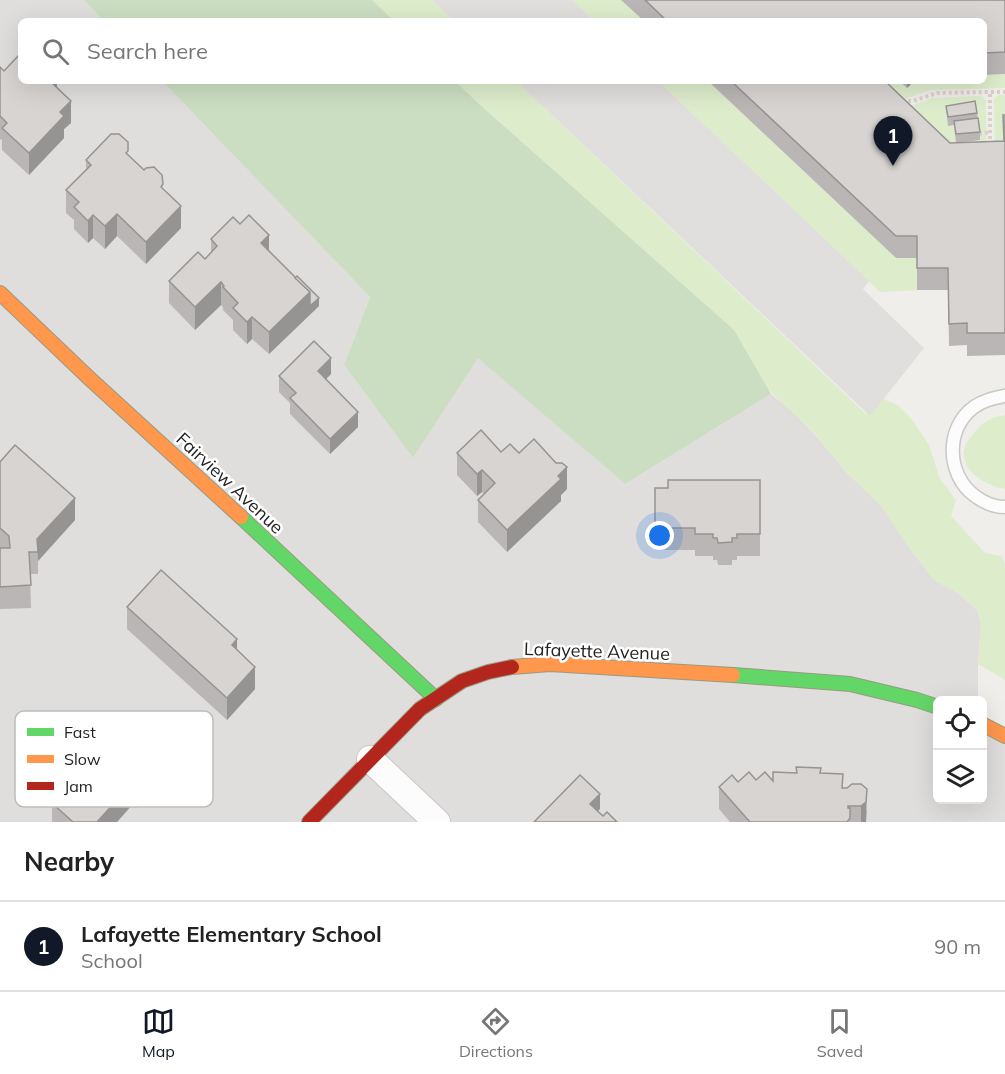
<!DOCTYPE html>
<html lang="en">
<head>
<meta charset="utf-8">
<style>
  body { margin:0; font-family:Mulish,sans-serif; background:#f2f2f2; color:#222 }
  .controls { position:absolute; right:18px; bottom:18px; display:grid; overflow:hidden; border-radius:9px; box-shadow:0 6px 24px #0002 }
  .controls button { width:54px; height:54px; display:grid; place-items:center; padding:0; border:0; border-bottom:2px solid #e0e0e0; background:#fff; color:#222; font:30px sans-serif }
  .you { position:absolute; left:660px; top:536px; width:21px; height:21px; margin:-15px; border:4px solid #fff; border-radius:50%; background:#1a73e8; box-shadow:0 0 0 9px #1a73e833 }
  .badge { display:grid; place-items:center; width:39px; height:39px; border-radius:50%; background:#111827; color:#fff; font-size:20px; font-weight:700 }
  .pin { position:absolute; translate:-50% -50px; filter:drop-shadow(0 2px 3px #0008) }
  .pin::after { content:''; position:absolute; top:32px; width:21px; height:18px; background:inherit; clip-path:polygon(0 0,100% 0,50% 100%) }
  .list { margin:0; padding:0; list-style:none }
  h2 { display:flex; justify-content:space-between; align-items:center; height:78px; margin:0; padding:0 24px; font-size:26px }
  h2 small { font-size:20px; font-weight:400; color:#767676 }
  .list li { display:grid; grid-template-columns:39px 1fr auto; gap:18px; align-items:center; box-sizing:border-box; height:90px; padding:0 24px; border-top:2px solid #e0e0e0 }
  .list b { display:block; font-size:22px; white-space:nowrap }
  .list p { margin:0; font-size:20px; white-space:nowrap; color:#767676 }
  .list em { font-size:20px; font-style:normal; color:#767676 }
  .icon { flex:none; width:33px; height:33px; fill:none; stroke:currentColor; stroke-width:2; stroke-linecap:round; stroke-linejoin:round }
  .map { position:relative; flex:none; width:1005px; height:822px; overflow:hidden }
  .search { position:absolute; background:#fff; box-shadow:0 6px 24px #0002; left:18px; right:18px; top:18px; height:66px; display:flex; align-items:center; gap:15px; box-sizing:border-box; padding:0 21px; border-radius:9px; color:#767676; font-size:22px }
  .sheet { height:168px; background:#fff }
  nav { display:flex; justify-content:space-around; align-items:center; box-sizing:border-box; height:84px; border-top:2px solid #e0e0e0; background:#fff; font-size:16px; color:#767676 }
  nav a { display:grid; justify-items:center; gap:3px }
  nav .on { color:#111827 }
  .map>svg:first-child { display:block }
  .residential { fill:#dfdedc }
  .grass { fill:#ddeccb }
  .forest { fill:#cbdec1 }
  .parking { fill:#e0dfde }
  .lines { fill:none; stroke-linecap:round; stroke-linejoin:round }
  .lane-casing { stroke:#c9c8c7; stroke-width:15 }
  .street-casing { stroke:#c9c8c7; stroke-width:28 }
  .fast-casing { stroke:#999a82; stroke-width:16 }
  .slow-casing { stroke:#999a82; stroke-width:16 }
  .jam-casing { stroke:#999a82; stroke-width:16 }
  .path { stroke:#dccecd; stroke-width:4; stroke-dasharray:3 3; stroke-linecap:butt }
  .lane { stroke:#fdfcfc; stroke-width:12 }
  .street { stroke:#fdfcfc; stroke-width:26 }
  .fast { stroke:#63d668; stroke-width:14 }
  .slow { stroke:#ff974d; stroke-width:14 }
  .jam { stroke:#b3261e; stroke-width:14 }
  .wall { fill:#b9b6b5 }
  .shaded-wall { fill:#969493 }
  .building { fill:#d7d4d2; stroke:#969493; stroke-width:1.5 }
  .labels { text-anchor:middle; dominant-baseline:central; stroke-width:5; stroke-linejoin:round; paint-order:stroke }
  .street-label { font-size:18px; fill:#222; stroke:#fff }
  .key { fill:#fff; stroke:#bdbdbd; stroke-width:1.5 }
  .key-label { font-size:16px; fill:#222 }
</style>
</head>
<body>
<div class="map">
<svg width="1005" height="822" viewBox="0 0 1005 822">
  <rect width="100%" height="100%" fill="#f0eeeb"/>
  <polygon class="residential" points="0,0 84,0 104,21 21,21 21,81 162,81 370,297 344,365 413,458 478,357 625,484 771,394 791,410 818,438 846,472 882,506 905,542 934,580 958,593 978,611 981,626 978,664 978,700 938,700 938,800 982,800 983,724 1005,736 1005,822 0,822"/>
  <g class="grass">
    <polygon points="372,0 432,0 454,21 394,21"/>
    <polygon points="572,0 621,0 644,21 594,21"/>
    <polygon points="1005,74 1005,88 930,90 905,99 901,99 884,81 899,81 907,88 914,81 984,81 984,75"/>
    <polygon points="455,81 516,81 866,414 881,399 884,399 899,406 911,418 929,445 940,479 956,500 951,516 985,553 1001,556 1005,564 1005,680 978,664 981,626 978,611 958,593 934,580 905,542 881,506 846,472 816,435 721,344"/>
    <polygon points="658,81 708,81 896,258 917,258 917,290 880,292"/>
    <polygon points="998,95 1005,95 1005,133 1003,134 1004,163 995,163 994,99"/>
    <polygon points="979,96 983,97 986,100 987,157 970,165 905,106 913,105 932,98"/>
    <path d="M1005,415V489C987,486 961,472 964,450C965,444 970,438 974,433C982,422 991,417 1005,415Z"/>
  </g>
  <g class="forest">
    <polygon points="84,0 372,0 394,21 104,21"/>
    <polygon points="162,81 455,81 479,104 734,330 771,394 625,484 478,358 413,458 344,365 370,297"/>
  </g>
  <g class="parking">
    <polygon points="432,0 572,0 594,21 454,21"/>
    <polygon points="516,81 658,81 869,281 863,289 924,348 870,416"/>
  </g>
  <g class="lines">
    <g class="lane-casing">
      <path id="lane" d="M1005,396C994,398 984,400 974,407C945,428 946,475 975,496C983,502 994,507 1005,507"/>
    </g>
    <g class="street-casing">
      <polyline id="street" points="370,759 437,822"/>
    </g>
    <g class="fast-casing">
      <g id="fast">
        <polyline points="241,517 436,699"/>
        <polyline points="733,675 850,684 917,700 938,707"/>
      </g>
    </g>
    <g class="slow-casing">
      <g id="slow">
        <polyline points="0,293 89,378 241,517"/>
        <polyline points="512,667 550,664 733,675"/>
        <polyline points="982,724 1005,736"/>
      </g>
    </g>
    <g class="jam-casing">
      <polyline id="jam" points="309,822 420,709 462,681 488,672 512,667"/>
    </g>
    <g class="path">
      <polyline points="902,101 913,101 937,93 990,92"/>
      <polyline points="979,134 990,132"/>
      <polyline points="990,145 990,92 1005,92"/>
    </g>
    <use href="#lane" class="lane"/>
    <use href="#street" class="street"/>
    <use href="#fast" class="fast"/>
    <use href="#slow" class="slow"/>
    <use href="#jam" class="jam"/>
  </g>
  <g class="wall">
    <polygon points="621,0 1005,0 1005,74 984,75 984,21 644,21"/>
    <polygon points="0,67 4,71 57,81 57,87 71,123 64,129 64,138 29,175 2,150 2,140 0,139"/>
    <polygon points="708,81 885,81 950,143 1004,141 1003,115 1005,115 1005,355 967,356 967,345 949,346 948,290 917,290 917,258 896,258"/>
    <polygon points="899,81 914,81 907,88"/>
    <polygon points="946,106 977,113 980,132 980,140 956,143 954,125 948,126"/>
    <polygon points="128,156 163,189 181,228 146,264 117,236 105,249 93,238 88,243 74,229 74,220 66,213 66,190 86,170 86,160"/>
    <polygon points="211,239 269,251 319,306 269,354 252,339 247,344 233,330 233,320 223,310 223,307 221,305 195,330 169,303 169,281 205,259 211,253"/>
    <polygon points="331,374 326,379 358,427 330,454 290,414 290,403 279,392 279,376"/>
    <polygon points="501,452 519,453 556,463 567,489 561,495 561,501 507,552 478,522 478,500 484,494 482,492 477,496 457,475 457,453"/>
    <polygon points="0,462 75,520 38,561 38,574 30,574 31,608 0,609"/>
    <polygon points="760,480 760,556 737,556 737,560 732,560 732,565 718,565 717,560 713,560 713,556 695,556 695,550 655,550 655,488 668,488"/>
    <polygon points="127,607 237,650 255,689 227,720 127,629"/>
    <polygon points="96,750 161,781 136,808 132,805 117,822 52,822 52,803 96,754"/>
    <polygon points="821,773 843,788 867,811 866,822 730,822 719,809 719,787 738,782 756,780 773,781"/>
  </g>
  <g class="shaded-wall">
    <polygon points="52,81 57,81 57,98 51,82"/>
    <polygon points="907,81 914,81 907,88"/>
    <polygon points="71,101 71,123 64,129 64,138 29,175 29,153 60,112"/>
    <polygon points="181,206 181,228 146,264 146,242"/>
    <polygon points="117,214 117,236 105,249 105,226"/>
    <polygon points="93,215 93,238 88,243 88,221"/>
    <polygon points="269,235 269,257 261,243"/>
    <polygon points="221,282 221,305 195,330 195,307"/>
    <polygon points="310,292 319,298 319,306 269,354 269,332"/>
    <polygon points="252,317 252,339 247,344 247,322"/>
    <polygon points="331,358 331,374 318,387 318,371"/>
    <polygon points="358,412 358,427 330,454 330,439"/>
    <polygon points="567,467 567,489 561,495 561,501 507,552 507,530"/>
    <polygon points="482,470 482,492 477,496 477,474"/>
    <polygon points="75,498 75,520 38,561 37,539"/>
    <polygon points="237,639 237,661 232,645"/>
    <polygon points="255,667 255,689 227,720 227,698"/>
    <polygon points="161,759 161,781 136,808 136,786"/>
    <polygon points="132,783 132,805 117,822 97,822"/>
    <polygon points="867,789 866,822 861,822 861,806"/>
    <polygon points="600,794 600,809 590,820 590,804"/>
  </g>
  <g class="building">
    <polygon points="645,0 1005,0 1005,52 984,53 984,21 860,21 857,19 855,21 667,21"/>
    <polygon points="21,53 21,81 52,81 51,82 71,101 60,112 64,116 29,153 2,128 7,123 0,116 0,67 4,71"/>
    <polygon points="731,81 885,81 950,143 1004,141 1003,115 1005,115 1005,333 967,333 967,323 949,324 948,268 917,268 917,236 896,236"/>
    <polygon points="975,101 977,113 948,117 946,106"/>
    <polygon points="978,118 980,132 956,134 954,121"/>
    <polygon points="111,134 119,134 128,142 128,151 126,153 144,170 146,168 154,167 162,175 163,184 161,187 181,206 146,242 117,214 105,226 93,215 88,221 74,207 79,202 66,190 91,165 86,160"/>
    <polygon points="249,215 269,235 261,243 310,292 269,332 252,317 247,322 233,308 238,303 223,287 224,286 221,282 195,307 169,281 198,252 205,259 217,246 211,239 233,217 240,224"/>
    <polygon points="297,276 319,298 310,306 310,292 295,278"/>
    <polygon points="314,341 331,358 318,371 358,412 330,439 290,398 296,393 279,376"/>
    <polygon points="481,430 501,452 510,444 519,453 534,439 556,463 562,463 567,467 558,476 561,479 507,530 478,500 495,483 482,470 477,474 457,453"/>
    <polygon points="15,445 75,498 37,539 38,552 29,552 31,585 0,587 0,548 10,548 9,536 0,528 0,462"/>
    <polygon points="668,480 760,480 760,534 737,534 737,538 732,538 732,542 718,543 717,538 713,538 713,534 695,534 695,528 655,528 655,488 668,488"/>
    <polygon points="161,570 237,639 232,645 255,667 227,698 127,607"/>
    <polygon points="120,723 161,759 136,786 132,783 97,822 73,822 52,803 98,752 96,750"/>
    <polygon points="796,767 821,768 820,773 843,774 842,788 847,788 852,784 861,784 867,789 866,802 861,806 848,806 848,808 850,808 850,818 847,822 750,822 719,787 732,775 738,782 749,772 756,780 765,772 773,781 773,772 797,773"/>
    <polygon points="580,775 600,794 590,804 603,816 607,812 617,822 534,822"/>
  </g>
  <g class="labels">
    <g class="street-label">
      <text transform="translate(230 483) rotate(43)">Fairview Avenue</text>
      <text transform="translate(597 651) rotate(2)">Lafayette Avenue</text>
    </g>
  </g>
  <rect x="15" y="711" width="198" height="96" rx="9" class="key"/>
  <rect x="27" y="728" width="27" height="8" fill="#63d668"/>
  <rect x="27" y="755" width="27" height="8" fill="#ff974d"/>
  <rect x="27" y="782" width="27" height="8" fill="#b3261e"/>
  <g class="key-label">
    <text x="64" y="738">Fast</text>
    <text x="64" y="765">Slow</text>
    <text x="64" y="792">Jam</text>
  </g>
</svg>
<div class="controls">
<button><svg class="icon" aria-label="locate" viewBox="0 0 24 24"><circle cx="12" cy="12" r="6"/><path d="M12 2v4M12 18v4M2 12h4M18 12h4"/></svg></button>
<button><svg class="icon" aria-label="layers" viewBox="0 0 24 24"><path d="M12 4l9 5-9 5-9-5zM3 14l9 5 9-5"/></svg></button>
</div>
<div class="you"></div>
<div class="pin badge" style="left:893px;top:166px">1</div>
<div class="search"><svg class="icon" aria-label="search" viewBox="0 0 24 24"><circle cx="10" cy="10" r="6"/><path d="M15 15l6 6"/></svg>Search here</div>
</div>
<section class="sheet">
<h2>Nearby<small></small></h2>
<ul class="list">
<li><span class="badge">1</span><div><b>Lafayette Elementary School</b><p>School</p></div><em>90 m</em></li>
</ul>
</section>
<nav>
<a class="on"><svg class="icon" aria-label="map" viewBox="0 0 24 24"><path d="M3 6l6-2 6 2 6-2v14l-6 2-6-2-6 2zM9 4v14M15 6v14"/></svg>Map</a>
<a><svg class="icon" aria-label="directions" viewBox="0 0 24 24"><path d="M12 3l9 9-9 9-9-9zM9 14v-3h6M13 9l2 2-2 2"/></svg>Directions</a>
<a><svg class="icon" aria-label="saved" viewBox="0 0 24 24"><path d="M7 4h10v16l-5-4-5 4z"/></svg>Saved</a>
</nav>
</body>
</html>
